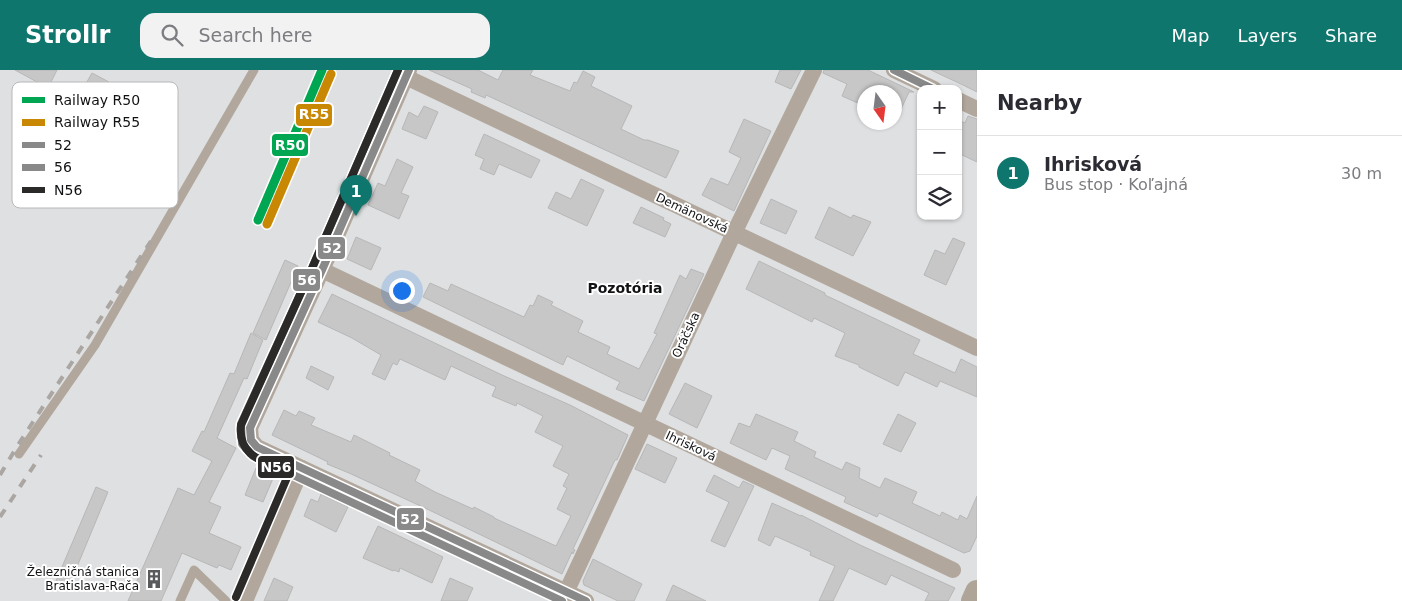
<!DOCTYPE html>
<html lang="en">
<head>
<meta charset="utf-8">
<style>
  body { margin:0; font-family:"DejaVu Sans",sans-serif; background:#f2f2f3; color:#2b2b33 }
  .controls { position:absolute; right:15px; top:15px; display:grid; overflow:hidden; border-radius:10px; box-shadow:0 1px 4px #0004 }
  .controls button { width:45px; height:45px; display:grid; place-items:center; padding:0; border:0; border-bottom:1px solid #e1e1e2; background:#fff; color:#2b2b33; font:25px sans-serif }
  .compass { position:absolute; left:857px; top:15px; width:45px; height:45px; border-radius:50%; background:#fff; box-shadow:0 1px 4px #0004; rotate:166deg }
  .you { position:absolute; left:401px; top:220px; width:18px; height:18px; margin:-12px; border:4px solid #fff; border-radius:50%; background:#1a73e8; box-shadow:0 0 0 8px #1a73e833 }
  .badge { display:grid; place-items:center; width:32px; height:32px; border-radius:50%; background:#0f766e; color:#fff; font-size:16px; font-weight:700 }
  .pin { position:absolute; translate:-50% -41px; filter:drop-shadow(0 1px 2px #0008) }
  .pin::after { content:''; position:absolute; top:26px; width:18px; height:15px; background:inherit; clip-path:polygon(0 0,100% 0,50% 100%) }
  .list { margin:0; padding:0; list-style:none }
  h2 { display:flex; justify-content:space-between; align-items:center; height:65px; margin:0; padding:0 20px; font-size:21px }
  h2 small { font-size:16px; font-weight:400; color:#7c7c81 }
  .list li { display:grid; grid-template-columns:32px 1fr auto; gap:15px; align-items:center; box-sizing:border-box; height:75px; padding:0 20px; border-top:1px solid #e1e1e2 }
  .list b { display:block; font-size:19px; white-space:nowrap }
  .list p { margin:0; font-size:16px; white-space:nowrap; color:#7c7c81 }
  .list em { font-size:16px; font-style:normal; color:#7c7c81 }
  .icon { flex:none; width:28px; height:28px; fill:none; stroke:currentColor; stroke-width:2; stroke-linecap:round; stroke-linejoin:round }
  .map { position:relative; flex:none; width:977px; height:531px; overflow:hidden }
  header { display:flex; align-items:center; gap:30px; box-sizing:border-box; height:70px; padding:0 25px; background:#0f766e; color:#fff }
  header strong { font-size:24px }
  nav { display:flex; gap:28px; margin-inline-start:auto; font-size:18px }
  .search { width:350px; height:45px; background:#f2f2f3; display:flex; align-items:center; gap:12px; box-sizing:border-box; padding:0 18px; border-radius:15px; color:#7c7c81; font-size:19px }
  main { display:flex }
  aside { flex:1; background:#fff }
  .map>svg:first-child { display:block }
  .building { fill:#c7c7c8; stroke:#b7b7b7 }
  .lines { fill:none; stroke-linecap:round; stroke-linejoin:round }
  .service { stroke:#b1a79c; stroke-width:9 }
  .minor { stroke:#b1a79c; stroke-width:16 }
  .secondary { stroke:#aea497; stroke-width:24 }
  .rail { stroke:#aba6a1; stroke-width:4; stroke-dasharray:9 9; stroke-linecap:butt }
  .bus-1-casing { stroke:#fff; stroke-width:11 }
  .bus-2-casing { stroke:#fff; stroke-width:11 }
  .bus-3-casing { stroke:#fff; stroke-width:11 }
  .bus-1 { stroke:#898989; stroke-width:8 }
  .bus-2 { stroke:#898989; stroke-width:8 }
  .bus-3 { stroke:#2b2a29; stroke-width:8 }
  .rail-1-casing { stroke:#fff; stroke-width:12 }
  .rail-2-casing { stroke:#fff; stroke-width:12 }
  .rail-1 { stroke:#00a651; stroke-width:9 }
  .rail-2 { stroke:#c98804; stroke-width:9 }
  .labels { text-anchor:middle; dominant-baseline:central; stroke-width:4; stroke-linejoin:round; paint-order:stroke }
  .street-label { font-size:12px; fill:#111214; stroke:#fff }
  .poi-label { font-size:12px; fill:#111214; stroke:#fff; text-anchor:end }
  .neighbourhood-label { font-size:14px; font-weight:bold; fill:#111214; stroke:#fff }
  .key { fill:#fff; stroke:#b8b8b8; stroke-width:1 }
  .key-label { font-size:14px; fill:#111214 }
  .line-badge { stroke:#fff; stroke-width:2 }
  .badge-label { font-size:14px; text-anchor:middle; font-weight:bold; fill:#fff }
</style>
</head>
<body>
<header>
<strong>Strollr</strong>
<div class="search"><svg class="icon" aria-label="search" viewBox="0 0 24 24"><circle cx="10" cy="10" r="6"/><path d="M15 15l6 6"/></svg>Search here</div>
<nav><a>Map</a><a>Layers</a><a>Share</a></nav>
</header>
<main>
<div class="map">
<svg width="977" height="531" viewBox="0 0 977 531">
  <rect width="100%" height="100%" fill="#dee0e2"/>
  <g class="building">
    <polygon points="15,0 57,0 48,18"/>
    <polygon points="429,0 478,0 498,10 503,0 533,0 530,5 570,21 574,12 577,13 583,1 595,7 591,16 632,36 621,59 644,70 648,70 679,81 666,108 486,25 485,28 471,22 472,19"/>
    <polygon points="780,0 801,0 791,19 775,12"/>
    <polygon points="824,0 868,0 914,22 909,22 894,54 894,22 864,22 860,34 842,26 847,14 823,3"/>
    <polygon points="931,0 977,0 977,22 963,15"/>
    <polygon points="92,3 109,12 108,14 152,37 138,64 76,31"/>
    <polygon points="424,36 438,42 426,69 402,59 409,42 418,47"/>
    <polygon points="968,46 977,49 977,92 958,83 958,50 965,53"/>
    <polygon points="744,49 771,61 734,141 702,125 711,108 728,115 741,88 729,82"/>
    <polygon points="484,64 540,90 531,108 499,94 494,105 480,99 484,89 475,85"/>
    <polygon points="397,89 413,97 401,123 409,126 399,149 368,135 378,113 385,116"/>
    <polygon points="581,109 604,120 587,156 548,138 556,122 571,129"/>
    <polygon points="771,129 797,141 786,164 760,153"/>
    <polygon points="641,137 664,148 663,150 671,154 665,167 633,153"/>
    <polygon points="829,137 851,148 853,145 871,152 853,186 815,168"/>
    <polygon points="356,167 381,178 371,200 347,189"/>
    <polygon points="953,168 965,173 946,215 924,205 935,180 945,184"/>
    <polygon points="285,190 298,196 266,270 253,263"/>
    <polygon points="759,191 825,223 825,225 920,270 913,284 955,303 961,289 977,297 977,327 940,311 937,317 905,302 898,316 859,297 859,295 835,286 845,263 814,248 812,252 746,219"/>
    <polygon points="691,199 704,204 644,331 616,319 620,312 567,286 563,295 423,227 430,213 448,221 451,214 524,247 530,235 533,236 538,225 553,232 551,235 583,251 578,262 610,277 607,284 639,299 657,264 654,263 680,205 686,209"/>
    <polygon points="332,224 502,305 570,335 628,365 617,390 615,390 573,479 575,480 573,484 572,482 562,504 427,439 349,403 327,394 328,392 272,365 284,340 296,346 299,341 315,348 311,355 351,372 354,365 390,383 389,385 420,400 415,411 435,422 473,439 474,437 494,447 494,448 556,476 571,446 557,439 567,418 563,416 569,404 553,396 563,376 535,362 543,346 517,333 516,336 492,326 496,317 451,296 445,310 400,289 397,295 393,293 385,310 372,304 381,285 352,268 318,252"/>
    <polygon points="251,263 263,270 247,309 244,308 217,368 236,378 209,432 221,437 209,463 241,477 231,500 219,495 217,498 182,483 161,531 128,531 178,418 194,425 212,391 192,381 202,361 204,362 230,303 234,304"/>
    <polygon points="311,296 334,307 328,320 306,308"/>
    <polygon points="685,313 712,326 697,358 669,344"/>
    <polygon points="756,344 798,362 794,371 816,382 814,387 842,400 846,392 860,398 859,408 880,418 885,408 917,422 912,433 940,446 942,442 958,450 960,445 967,449 977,426 977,466 970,481 964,483 879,443 877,447 844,432 846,427 785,399 790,386 772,378 766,390 730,373 739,353 750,357"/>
    <polygon points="898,344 916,353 901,382 883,374"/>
    <polygon points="647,374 677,388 665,413 635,399"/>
    <polygon points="256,398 274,406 263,432 245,425"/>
    <polygon points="714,405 739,418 743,411 754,416 725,477 711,471 729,432 706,421"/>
    <polygon points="96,417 108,422 69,516 56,511"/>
    <polygon points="321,424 348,437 336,462 304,446 311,429 318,432"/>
    <polygon points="772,433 801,446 801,445 860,475 955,518 948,531 925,531 929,523 891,505 886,515 849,498 833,531 819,531 835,496 810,485 811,482 775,466 770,476 758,470"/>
    <polygon points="378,456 443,487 432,513 400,498 399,502 394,500 393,501 363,488"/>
    <polygon points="593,489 642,514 634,531 618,531 584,515 583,511"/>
    <polygon points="274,508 293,517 287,531 264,531"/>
    <polygon points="450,508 473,518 467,531 441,531"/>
    <polygon points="673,515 706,531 666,531"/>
  </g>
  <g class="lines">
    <g class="service">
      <polyline points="19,384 95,275 254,0"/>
      <polyline points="180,531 194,500 226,531"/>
    </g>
    <g class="minor">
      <polyline points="409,0 322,200 250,358 251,370 257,377 586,531"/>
      <polyline points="894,0 934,19"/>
      <polyline points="406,7 977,278"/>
      <polyline points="958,30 977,39"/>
      <polyline points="322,200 953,500"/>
      <polyline points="245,531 302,398"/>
      <polyline points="562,531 734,163 814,0"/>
    </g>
    <polyline class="secondary" points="973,531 977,522"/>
    <g class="rail">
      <polyline points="0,405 18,375 151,171"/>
      <polyline points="0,447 41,385"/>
    </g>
    <g class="bus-1-casing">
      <g id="bus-1">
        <polyline points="409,0 322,200 250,358 251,370 257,377 586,531"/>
        <polyline points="894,0 933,19"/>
      </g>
    </g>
    <g class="bus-2-casing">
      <polyline id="bus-2" points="398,0 313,196 241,354 242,374 253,386 562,531"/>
    </g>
    <g class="bus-3-casing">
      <path id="bus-3" d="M236,527L289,403C266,392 237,387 241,355L313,196L398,0"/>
    </g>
    <use href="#bus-1" class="bus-1"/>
    <use href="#bus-2" class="bus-2"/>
    <use href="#bus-3" class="bus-3"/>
    <g class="rail-1-casing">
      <polyline id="rail-1" points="258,150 322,0"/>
    </g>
    <g class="rail-2-casing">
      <polyline id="rail-2" points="267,154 331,4"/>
    </g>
    <use href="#rail-1" class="rail-1"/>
    <use href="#rail-2" class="rail-2"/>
  </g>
  <defs>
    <g id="building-bare" transform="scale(1.5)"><path d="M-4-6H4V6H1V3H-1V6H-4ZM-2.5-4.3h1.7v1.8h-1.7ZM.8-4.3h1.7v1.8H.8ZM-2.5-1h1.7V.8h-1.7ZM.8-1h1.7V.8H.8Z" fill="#595a5c" stroke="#fff" stroke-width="2.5" paint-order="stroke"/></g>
  </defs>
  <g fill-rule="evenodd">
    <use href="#building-bare" x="154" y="509"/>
  </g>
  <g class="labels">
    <g class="street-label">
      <text transform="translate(692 143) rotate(25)">Demänovská</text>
      <text transform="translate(686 265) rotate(-65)">Oráčska</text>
      <text transform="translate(691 376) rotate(25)">Ihrisková</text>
    </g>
    <g class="poi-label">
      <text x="139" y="502">Železničná stanica<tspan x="139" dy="14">Bratislava-Rača</tspan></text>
    </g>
    <g class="neighbourhood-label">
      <text x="625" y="218">Pozotória</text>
    </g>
  </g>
  <rect x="12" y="12" width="166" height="126" rx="8" class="key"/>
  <rect x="22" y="27" width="23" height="6" fill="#00a651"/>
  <rect x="22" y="49" width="23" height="7" fill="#c98804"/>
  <rect x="22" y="72" width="23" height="6" fill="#898989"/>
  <rect x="22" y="94" width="23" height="7" fill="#898989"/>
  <rect x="22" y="117" width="23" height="6" fill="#2b2a29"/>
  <g class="key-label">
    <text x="54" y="35">Railway R50</text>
    <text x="54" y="57">Railway R55</text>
    <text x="54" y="80">52</text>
    <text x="54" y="102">56</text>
    <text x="54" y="125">N56</text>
  </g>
  <g class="line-badge">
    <rect x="295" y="33" width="38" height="24" rx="5" fill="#c98804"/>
    <rect x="271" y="63" width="38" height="24" rx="5" fill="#00a651"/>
    <rect x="317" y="166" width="29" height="24" rx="5" fill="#898989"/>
    <rect x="292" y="198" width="29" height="24" rx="5" fill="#898989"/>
    <rect x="257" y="385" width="38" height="24" rx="5" fill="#2b2a29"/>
    <rect x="396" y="437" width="29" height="24" rx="5" fill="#898989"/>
  </g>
  <g class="badge-label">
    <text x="314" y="49">R55</text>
    <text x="290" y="80">R50</text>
    <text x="332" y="183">52</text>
    <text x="307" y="215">56</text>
    <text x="276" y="402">N56</text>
    <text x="410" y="454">52</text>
  </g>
</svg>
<div class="controls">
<button>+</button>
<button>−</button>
<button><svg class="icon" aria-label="layers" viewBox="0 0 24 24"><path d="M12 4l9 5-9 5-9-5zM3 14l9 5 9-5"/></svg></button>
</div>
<svg class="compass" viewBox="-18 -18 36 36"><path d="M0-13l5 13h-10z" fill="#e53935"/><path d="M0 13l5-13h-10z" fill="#7c7c81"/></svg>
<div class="you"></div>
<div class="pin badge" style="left:356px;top:146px">1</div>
</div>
<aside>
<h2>Nearby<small></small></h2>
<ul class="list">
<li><span class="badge">1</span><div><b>Ihrisková</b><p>Bus stop · Koľajná</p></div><em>30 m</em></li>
</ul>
</aside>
</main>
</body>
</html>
